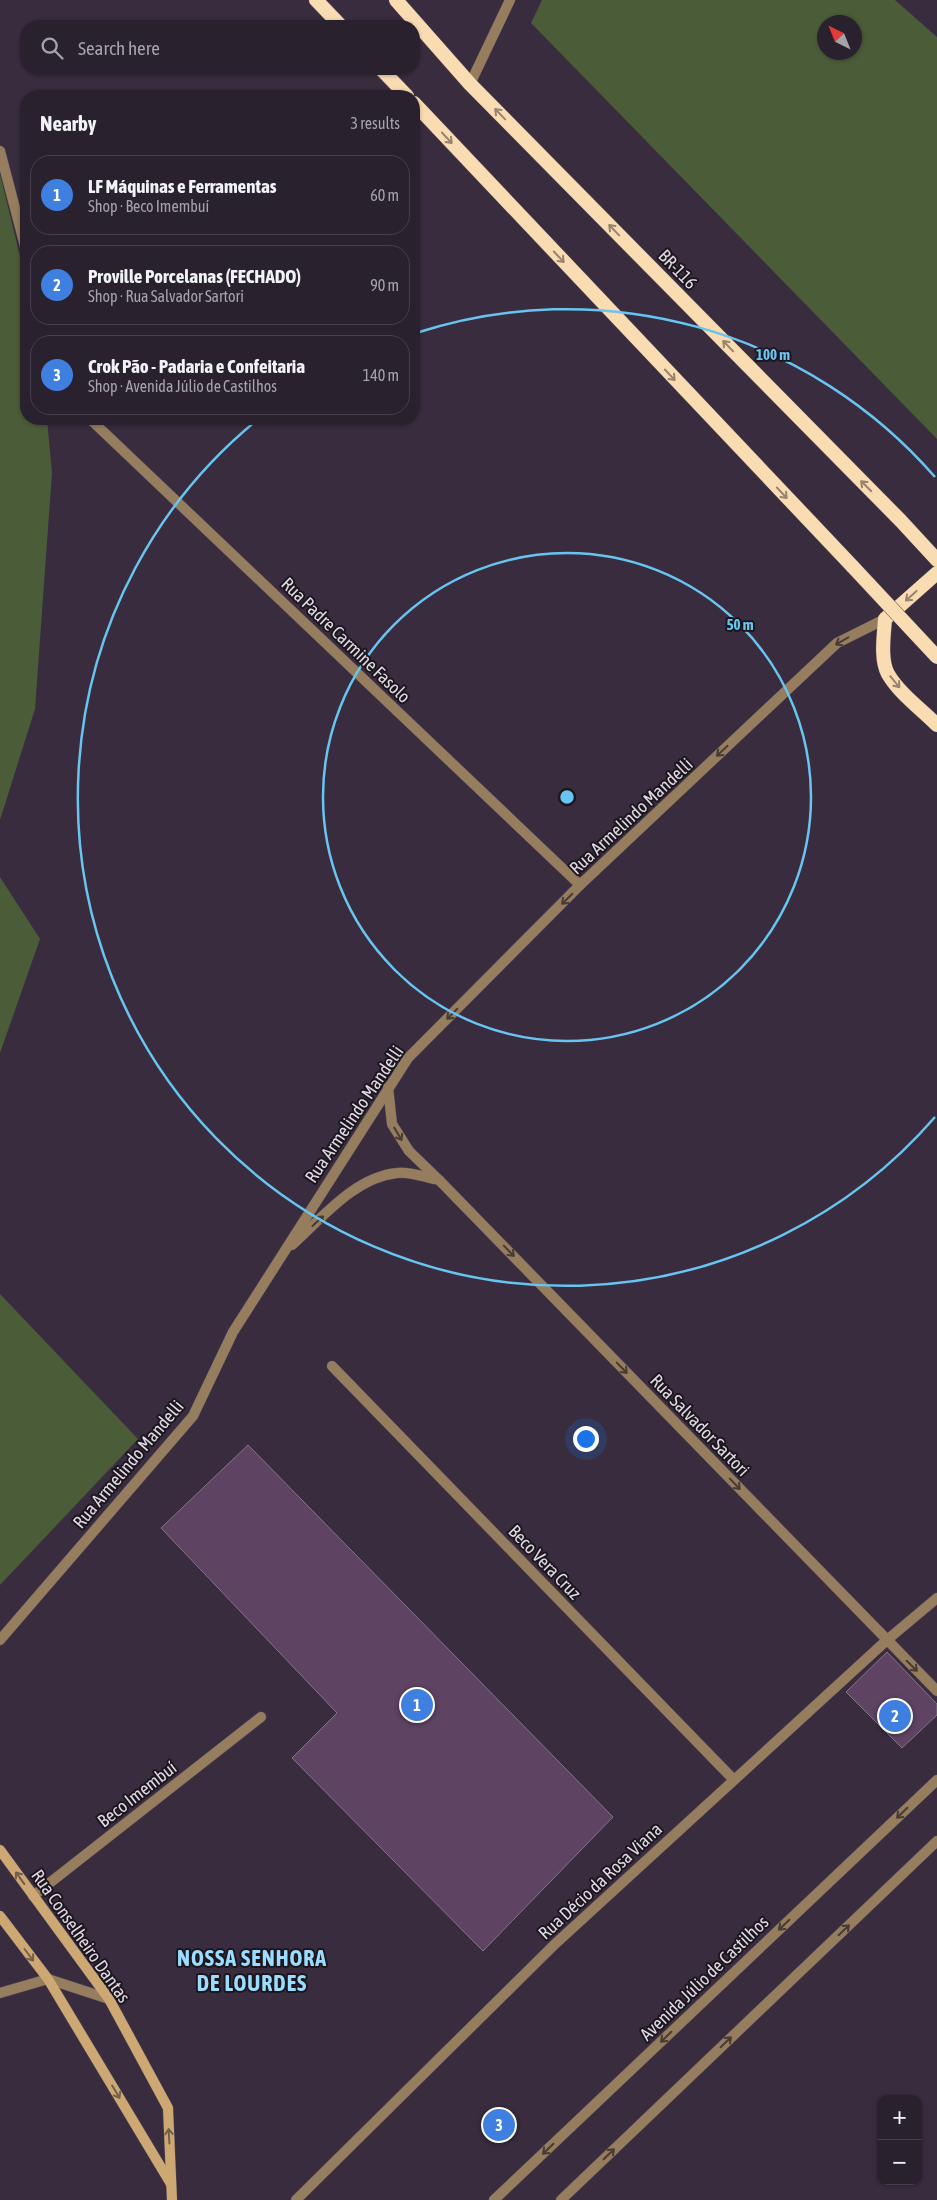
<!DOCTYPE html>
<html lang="en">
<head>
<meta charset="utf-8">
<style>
  body { margin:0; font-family:"Asap Condensed",sans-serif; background:#322936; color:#f1f3f6 }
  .controls { position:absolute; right:15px; bottom:15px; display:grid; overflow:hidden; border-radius:10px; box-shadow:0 1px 4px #0004 }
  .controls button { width:45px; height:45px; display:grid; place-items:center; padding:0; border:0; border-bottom:1px solid #463e4a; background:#2a212e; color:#f1f3f6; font:25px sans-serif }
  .compass { position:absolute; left:817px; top:15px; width:45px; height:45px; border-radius:50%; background:#2a212e; box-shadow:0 1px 4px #0004; rotate:317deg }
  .you { position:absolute; left:585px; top:1438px; width:18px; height:18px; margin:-12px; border:4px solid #fff; border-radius:50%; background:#1a73e8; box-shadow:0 0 0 8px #1a73e833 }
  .badge { display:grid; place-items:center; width:32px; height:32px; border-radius:50%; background:#8bbbb9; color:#fff; font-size:16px; font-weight:700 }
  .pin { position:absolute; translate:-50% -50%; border:2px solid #fff; box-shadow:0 1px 5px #0006 }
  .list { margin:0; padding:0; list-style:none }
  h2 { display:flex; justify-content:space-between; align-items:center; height:65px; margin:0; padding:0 20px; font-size:21px }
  h2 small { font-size:16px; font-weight:400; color:#a5a3aa }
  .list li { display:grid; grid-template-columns:32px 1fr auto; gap:15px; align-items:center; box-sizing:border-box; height:80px; margin:0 10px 10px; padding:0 10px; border:1px solid #463e4a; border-radius:20px }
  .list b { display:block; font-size:19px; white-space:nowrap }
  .list p { margin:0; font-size:16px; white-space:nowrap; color:#a5a3aa }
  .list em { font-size:16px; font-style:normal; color:#a5a3aa }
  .icon { flex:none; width:28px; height:28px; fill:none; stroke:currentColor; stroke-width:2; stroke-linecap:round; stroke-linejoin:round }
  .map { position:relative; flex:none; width:937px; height:2200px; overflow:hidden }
  .search { position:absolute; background:#2a212e; box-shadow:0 1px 4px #0004; left:20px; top:20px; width:400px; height:55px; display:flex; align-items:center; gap:12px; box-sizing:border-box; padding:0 18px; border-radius:20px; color:#a5a3aa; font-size:19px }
  .panel { position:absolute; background:#2a212e; box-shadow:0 1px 4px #0004; left:20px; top:90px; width:400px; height:335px; border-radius:20px }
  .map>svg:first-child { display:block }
  .green { fill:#4a5c38; fill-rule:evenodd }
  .building { fill:#5e4363; stroke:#847486 }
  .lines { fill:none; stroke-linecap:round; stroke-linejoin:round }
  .service-casing { stroke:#534859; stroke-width:11 }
  .minor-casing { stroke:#534859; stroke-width:11 }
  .tertiary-casing { stroke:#534859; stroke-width:11 }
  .secondary-casing { stroke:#534859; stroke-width:11 }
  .trunk-casing { stroke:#534859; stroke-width:15 }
  .service { stroke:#957d5d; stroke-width:10 }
  .minor { stroke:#957d5d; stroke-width:10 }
  .tertiary { stroke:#957d5d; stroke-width:10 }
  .secondary { stroke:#cda873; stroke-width:10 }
  .trunk { stroke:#fadcb2; stroke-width:14 }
  .trunk-bridge-casing { stroke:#534859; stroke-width:15; stroke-linecap:butt }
  .trunk-bridge { stroke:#fadcb2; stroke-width:14 }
  .oneway { stroke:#968370 }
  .oneway2 { stroke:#463b35 }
  .oneway3 { stroke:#746049 }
  .ring { fill:none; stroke:#68c4f0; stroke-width:2.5 }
  .labels { text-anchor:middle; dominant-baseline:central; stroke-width:4; stroke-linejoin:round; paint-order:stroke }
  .street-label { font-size:18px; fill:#e1dae5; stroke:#1c171f }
  .district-label { font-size:22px; font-weight:bold; letter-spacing:1px; fill:#9cdcfe; stroke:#1c171f }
  .centre { fill:#68c4f0; stroke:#1c171f; stroke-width:2.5 }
  .ring-label { font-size:15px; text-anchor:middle; font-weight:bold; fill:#68c4f0; stroke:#1c171f; stroke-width:4; stroke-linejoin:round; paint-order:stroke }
</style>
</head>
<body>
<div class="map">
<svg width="937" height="2200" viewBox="0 0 937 2200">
  <rect width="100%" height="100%" fill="#382c3e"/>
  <g class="green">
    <path d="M542,0H895L937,37V439L531,23ZM854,22V52H824V22Z"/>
    <polygon points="0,174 26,281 26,419 47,419 52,473 35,709 0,820"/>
    <polygon points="0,877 40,939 0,1053"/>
    <polygon points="0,1294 138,1439 0,1585"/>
  </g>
  <g class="building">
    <polygon points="248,1445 613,1817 483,1951 292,1758 337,1713 161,1528"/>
    <polygon points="887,1652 937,1704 937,1715 902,1748 846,1692"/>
  </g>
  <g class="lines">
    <g class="service-casing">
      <g id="service">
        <polyline points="470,84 510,0"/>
        <polyline points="887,1640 937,1598"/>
      </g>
    </g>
    <g class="minor-casing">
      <g id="minor">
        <polyline points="0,151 26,250"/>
        <polyline points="90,419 580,885"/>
        <polyline points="388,1087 392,1124 409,1151 440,1181 937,1691"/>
        <path d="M292,1245C322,1218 355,1177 397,1173C410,1171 426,1178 439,1180"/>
        <polyline points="332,1366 734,1780"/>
        <polyline points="0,1640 193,1416 233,1332 408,1058 580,885 837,643 885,619"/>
        <polyline points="33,1896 261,1717"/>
        <polyline points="0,1993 48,1979 109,1999"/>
        <polyline points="296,2200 554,1945 887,1640"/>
      </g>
    </g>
    <g class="tertiary-casing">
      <g id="tertiary">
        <polyline points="494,2200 937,1780"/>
        <polyline points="561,2200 937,1841"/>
      </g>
    </g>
    <g class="secondary-casing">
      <g id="secondary">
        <polyline points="0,1850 109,1999 168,2108 172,2200"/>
        <polyline points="0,1916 48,1979 171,2184"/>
      </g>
    </g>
    <g class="trunk-casing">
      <g id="trunk">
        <polyline points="316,0 341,26"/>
        <polyline points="396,0 470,84 901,521 937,560"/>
        <polyline points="381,69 407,96"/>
        <polyline points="414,103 853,567"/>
        <path d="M937,573L885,619C884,635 880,659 888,674C899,693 921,709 937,725"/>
      </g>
    </g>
    <use href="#service" class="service"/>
    <use href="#minor" class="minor"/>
    <use href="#tertiary" class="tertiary"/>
    <use href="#secondary" class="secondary"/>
    <use href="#trunk" class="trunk"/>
    <g class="trunk-bridge-casing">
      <polyline id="trunk-bridge" points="853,567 937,657"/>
    </g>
    <use href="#trunk-bridge" class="trunk-bridge"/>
  </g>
  <defs><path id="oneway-shaft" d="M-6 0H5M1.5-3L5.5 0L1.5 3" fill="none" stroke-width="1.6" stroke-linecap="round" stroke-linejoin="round" transform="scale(1.25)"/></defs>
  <g class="oneway">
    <use href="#oneway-shaft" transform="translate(500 114) rotate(-134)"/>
    <use href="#oneway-shaft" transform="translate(447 138) rotate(47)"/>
    <use href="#oneway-shaft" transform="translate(614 230) rotate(-134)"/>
    <use href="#oneway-shaft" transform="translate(559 257) rotate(47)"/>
    <use href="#oneway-shaft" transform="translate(728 346) rotate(-134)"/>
    <use href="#oneway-shaft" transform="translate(670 375) rotate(47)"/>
    <use href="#oneway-shaft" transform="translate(866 486) rotate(-135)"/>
    <use href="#oneway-shaft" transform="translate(782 493) rotate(47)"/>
    <use href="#oneway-shaft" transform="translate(911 596) rotate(138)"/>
    <use href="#oneway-shaft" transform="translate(895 682) rotate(51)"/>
  </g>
  <g class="oneway2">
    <use href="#oneway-shaft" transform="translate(842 641) rotate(150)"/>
    <use href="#oneway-shaft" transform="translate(722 751) rotate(137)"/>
    <use href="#oneway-shaft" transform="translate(567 899) rotate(135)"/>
    <use href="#oneway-shaft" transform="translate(452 1014) rotate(135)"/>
    <use href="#oneway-shaft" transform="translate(398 1134) rotate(59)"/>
    <use href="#oneway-shaft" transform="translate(318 1221) rotate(-42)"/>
    <use href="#oneway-shaft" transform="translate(509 1251) rotate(46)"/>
    <use href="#oneway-shaft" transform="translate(622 1368) rotate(46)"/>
    <use href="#oneway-shaft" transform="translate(735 1484) rotate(46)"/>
    <use href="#oneway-shaft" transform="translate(912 1666) rotate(45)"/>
    <use href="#oneway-shaft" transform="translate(902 1813) rotate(136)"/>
    <use href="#oneway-shaft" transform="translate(784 1925) rotate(136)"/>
    <use href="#oneway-shaft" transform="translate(844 1930) rotate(-44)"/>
    <use href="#oneway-shaft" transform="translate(666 2037) rotate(136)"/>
    <use href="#oneway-shaft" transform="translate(726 2042) rotate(-44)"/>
    <use href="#oneway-shaft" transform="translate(548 2149) rotate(136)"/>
    <use href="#oneway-shaft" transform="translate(609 2154) rotate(-44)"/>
  </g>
  <g class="oneway3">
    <use href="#oneway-shaft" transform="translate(20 1878) rotate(-126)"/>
    <use href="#oneway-shaft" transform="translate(29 1955) rotate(53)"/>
    <use href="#oneway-shaft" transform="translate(116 2092) rotate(59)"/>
    <use href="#oneway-shaft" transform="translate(169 2136) rotate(-93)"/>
  </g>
  <g class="ring">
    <circle cx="567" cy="797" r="244"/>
    <path d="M935 1117A488 488 0 1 1 257 420M416 333A488 488 0 0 1 935 477"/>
  </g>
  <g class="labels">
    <g class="street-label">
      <text transform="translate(678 269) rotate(46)">BR-116</text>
      <text transform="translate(346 640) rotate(44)">Rua Padre Carmine Fasolo</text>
      <text transform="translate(631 816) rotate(-43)">Rua Armelindo Mandelli</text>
      <text transform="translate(354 1114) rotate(-56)">Rua Armelindo Mandelli</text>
      <text transform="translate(700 1425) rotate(46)">Rua Salvador Sartori</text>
      <text transform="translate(128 1464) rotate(-50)">Rua Armelindo Mandelli</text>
      <text transform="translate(545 1562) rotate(46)">Beco Vera Cruz</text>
      <text transform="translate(137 1794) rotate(-38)">Beco Imembuí</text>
      <text transform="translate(600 1881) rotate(-43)">Rua Décio da Rosa Viana</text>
      <text transform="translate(81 1936) rotate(55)">Rua Conselheiro Dantas</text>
      <text transform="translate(704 1978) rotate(-44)">Avenida Júlio de Castilhos</text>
    </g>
    <g class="district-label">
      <text x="252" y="1958">NOSSA SENHORA<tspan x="252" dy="25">DE LOURDES</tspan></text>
    </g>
  </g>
  <circle cx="567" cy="797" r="8" class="centre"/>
  <g class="ring-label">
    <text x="773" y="360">100 m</text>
    <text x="740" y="630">50 m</text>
  </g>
</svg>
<div class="controls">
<button>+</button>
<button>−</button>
</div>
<svg class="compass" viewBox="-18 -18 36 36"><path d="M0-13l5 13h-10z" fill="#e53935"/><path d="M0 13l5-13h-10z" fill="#a5a3aa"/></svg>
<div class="you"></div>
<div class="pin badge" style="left:417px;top:1705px;background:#3f7fe0">1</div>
<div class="pin badge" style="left:895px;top:1716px;background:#3f7fe0">2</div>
<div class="pin badge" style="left:499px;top:2125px;background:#3f7fe0">3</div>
<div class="search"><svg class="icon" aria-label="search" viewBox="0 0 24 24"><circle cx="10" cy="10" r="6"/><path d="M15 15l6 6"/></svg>Search here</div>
<section class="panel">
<h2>Nearby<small>3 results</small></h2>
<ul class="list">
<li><span class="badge" style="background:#3f7fe0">1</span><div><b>LF Máquinas e Ferramentas</b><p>Shop · Beco Imembuí</p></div><em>60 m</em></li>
<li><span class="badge" style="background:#3f7fe0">2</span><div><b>Proville Porcelanas (FECHADO)</b><p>Shop · Rua Salvador Sartori</p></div><em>90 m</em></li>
<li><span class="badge" style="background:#3f7fe0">3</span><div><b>Crok Pão - Padaria e Confeitaria</b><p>Shop · Avenida Júlio de Castilhos</p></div><em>140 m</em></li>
</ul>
</section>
</div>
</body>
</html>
